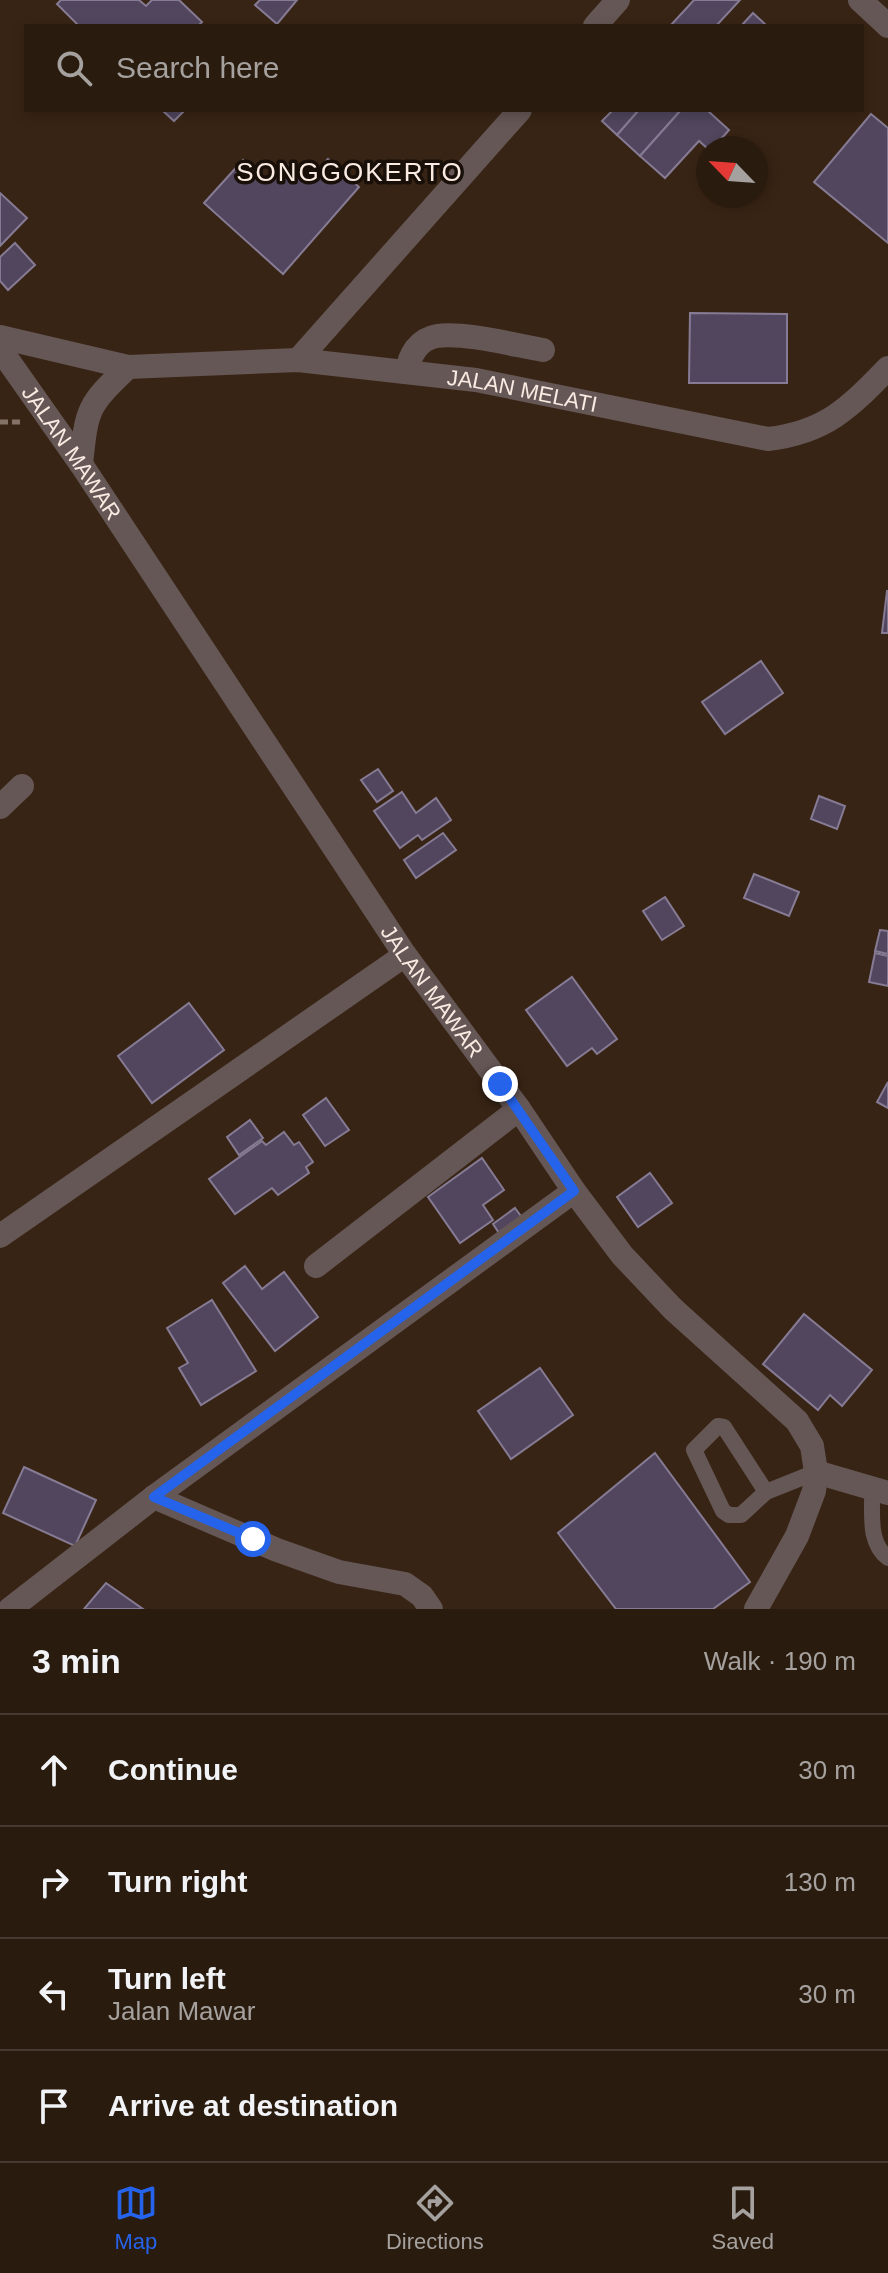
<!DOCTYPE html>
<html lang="en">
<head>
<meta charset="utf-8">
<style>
  body { margin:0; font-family:Helvetica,sans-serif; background:#36281d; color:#f1f3f6 }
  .compass { position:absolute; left:696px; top:136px; width:72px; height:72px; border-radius:50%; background:#2a1b0f; box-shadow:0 4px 12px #0003; rotate:295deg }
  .stop { position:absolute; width:24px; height:24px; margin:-18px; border:6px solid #2563eb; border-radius:50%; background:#fff }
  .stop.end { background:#2563eb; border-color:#fff; box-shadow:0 2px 8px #0008 }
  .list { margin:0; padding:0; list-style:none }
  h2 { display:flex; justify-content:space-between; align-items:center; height:104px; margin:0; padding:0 32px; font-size:34px }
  h2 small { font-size:26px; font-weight:400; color:#a5a19e }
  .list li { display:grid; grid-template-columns:52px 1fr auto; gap:24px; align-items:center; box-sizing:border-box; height:112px; padding:0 32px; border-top:2px solid #46392f }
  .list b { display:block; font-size:30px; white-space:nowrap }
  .list p { margin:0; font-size:26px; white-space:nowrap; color:#a5a19e }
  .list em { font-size:26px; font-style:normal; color:#a5a19e }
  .icon { flex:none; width:44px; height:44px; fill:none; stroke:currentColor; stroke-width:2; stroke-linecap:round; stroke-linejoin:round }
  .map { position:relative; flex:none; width:888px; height:1609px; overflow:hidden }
  .search { position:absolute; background:#2a1b0f; box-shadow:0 4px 12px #0003; left:24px; right:24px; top:24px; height:88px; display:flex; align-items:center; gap:20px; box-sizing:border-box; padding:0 28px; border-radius:0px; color:#a5a19e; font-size:30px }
  .sheet { height:552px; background:#2a1b0f }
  nav { display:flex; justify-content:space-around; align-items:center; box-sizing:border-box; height:112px; border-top:2px solid #46392f; background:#2a1b0f; font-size:22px; color:#a5a19e }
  nav a { display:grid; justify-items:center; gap:4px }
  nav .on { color:#2563eb }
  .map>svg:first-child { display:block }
  .building { fill:#51465d; stroke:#867b94; stroke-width:2 }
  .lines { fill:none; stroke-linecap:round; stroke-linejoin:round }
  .path { stroke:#837265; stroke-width:5; stroke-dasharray:8 4; stroke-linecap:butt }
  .service { stroke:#655756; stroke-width:16 }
  .minor { stroke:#655756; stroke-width:24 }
  .route { stroke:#2563eb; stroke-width:10 }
  .labels { text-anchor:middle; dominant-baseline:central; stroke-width:7; stroke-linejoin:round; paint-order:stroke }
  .street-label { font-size:22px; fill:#f9ebe2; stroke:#190f09 }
  .quarter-label { font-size:26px; letter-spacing:2px; fill:#f9ebe2; stroke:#190f09 }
</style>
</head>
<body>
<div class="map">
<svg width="888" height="1609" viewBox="0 0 888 1609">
  <rect width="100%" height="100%" fill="#382414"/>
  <g class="building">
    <polygon points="61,0 139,0 146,6 152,0 179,0 202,22 198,26 79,26 57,4"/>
    <polygon points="260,0 297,0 277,24 255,5"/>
    <polygon points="694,0 740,0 716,26 670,26"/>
    <polygon points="753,13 767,26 741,26"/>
    <polygon points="162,110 185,110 174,121"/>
    <polygon points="613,110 639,110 617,135 602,121"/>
    <polygon points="639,110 681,110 640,156 617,135"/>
    <polygon points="681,110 707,110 729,130 713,148 708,149 699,141 665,178 640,156"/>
    <polygon points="871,114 888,128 888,243 814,182"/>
    <polygon points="328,159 359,187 283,274 204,203 243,160 269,183 286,164 307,182"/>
    <polygon points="0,193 27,218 0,246"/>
    <polygon points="15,243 35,265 8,290 0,281 0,257"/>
    <polygon points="690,313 787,314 787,383 689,383"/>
    <polygon points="887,591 888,591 888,633 882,633"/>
    <polygon points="761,661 783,693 725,734 702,702"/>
    <polygon points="378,769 393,791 377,802 361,780"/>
    <polygon points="402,792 416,813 436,798 451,820 422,840 418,835 400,848 374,811"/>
    <polygon points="819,796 845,806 837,829 811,819"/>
    <polygon points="443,833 456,850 416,878 404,860"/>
    <polygon points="754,874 799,892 789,916 744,898"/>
    <polygon points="665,897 684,926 662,940 643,911"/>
    <polygon points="880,930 888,931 888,954 875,951"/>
    <polygon points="875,953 888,956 888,986 869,982"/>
    <polygon points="572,977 617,1039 597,1054 592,1048 567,1066 526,1010"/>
    <polygon points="189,1003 224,1050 152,1103 118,1056"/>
    <polygon points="888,1082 888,1108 877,1102"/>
    <polygon points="326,1098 349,1130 325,1146 303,1115"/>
    <polygon points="250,1120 263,1138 239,1155 227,1137"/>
    <polygon points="284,1132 294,1145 299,1142 313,1162 306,1167 309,1173 278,1195 272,1188 235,1214 209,1179 262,1141 266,1145"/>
    <polygon points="482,1158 504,1190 483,1205 493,1220 460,1243 428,1197"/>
    <polygon points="650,1173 672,1203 638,1227 617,1197"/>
    <polygon points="515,1208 526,1223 503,1239 493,1224"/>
    <polygon points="245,1266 262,1289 284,1272 318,1317 275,1351 223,1283"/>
    <polygon points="212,1300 256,1371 201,1405 179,1368 188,1363 167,1328"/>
    <polygon points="804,1314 872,1370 842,1406 830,1395 818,1410 763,1364"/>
    <polygon points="540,1368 573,1415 511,1459 478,1411"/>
    <polygon points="655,1453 750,1582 713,1609 616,1609 558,1533"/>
    <polygon points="24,1467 96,1500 75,1546 3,1513"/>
    <polygon points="106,1583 143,1609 84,1609"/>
  </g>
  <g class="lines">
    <polyline class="path" points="0,422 23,422"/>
    <g class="service">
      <path d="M872,1488C873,1512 867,1542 888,1558"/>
      <polyline points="766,1492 724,1427 718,1426 694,1450 723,1511 729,1515 741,1515 766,1492 816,1472"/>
    </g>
    <g class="minor">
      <polyline points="860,0 888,26"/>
      <polyline points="595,26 618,0"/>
      <path id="s1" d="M0,337L128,367L298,360L476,380L768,439C826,432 849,408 888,368"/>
      <path id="s2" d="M0,349L81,464L405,955L519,1109L574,1191L622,1255L673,1309L797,1421L812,1446L816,1472L814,1491L797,1536L756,1609"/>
      <polyline points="298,360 520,110"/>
      <path d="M407,372C409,356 418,339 437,336C464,332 514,345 543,350"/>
      <path d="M81,464C87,408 87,406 128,367"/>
      <polyline points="0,807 22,786"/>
      <polyline points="0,1236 405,955"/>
      <polyline points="316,1266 519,1109"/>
      <polyline points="816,1472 888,1493"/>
      <polyline points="154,1497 277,1550 339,1572 405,1584 422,1596 431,1609"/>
      <polyline points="10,1609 154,1497 574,1191"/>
    </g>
  </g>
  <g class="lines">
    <polyline class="route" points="253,1539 154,1497 574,1191 500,1084"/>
  </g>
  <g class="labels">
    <g class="street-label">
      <text stroke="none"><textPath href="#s1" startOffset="528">JALAN MELATI</textPath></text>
      <text stroke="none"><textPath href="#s2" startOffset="126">JALAN MAWAR</textPath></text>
      <text stroke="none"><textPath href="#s2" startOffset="774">JALAN MAWAR</textPath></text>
    </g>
    <g class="quarter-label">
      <text x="350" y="172">SONGGOKERTO</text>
    </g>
  </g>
</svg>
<svg class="compass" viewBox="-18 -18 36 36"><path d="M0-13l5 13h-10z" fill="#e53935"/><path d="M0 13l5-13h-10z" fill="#a5a19e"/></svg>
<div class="stop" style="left:253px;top:1539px"></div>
<div class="stop end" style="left:500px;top:1084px"></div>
<div class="search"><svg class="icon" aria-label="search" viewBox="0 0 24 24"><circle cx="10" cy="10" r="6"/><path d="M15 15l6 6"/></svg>Search here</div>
</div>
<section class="sheet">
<h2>3 min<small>Walk · 190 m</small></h2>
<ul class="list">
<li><svg class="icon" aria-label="ahead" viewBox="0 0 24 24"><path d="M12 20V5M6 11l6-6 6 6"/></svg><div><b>Continue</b></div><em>30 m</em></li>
<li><svg class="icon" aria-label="right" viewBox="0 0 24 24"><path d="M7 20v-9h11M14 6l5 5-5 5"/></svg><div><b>Turn right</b></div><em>130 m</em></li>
<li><svg class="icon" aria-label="left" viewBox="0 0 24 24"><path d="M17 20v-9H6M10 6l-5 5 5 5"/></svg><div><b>Turn left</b><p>Jalan Mawar</p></div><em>30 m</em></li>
<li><svg class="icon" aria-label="arrive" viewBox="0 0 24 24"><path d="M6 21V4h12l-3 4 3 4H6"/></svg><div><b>Arrive at destination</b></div></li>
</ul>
</section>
<nav>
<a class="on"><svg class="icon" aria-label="map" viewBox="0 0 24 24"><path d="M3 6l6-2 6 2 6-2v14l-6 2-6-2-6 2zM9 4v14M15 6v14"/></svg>Map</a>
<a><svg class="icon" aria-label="directions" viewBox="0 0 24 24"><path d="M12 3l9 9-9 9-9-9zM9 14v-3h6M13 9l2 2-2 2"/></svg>Directions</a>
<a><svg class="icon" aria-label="saved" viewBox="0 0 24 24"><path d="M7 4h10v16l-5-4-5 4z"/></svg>Saved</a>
</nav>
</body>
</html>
